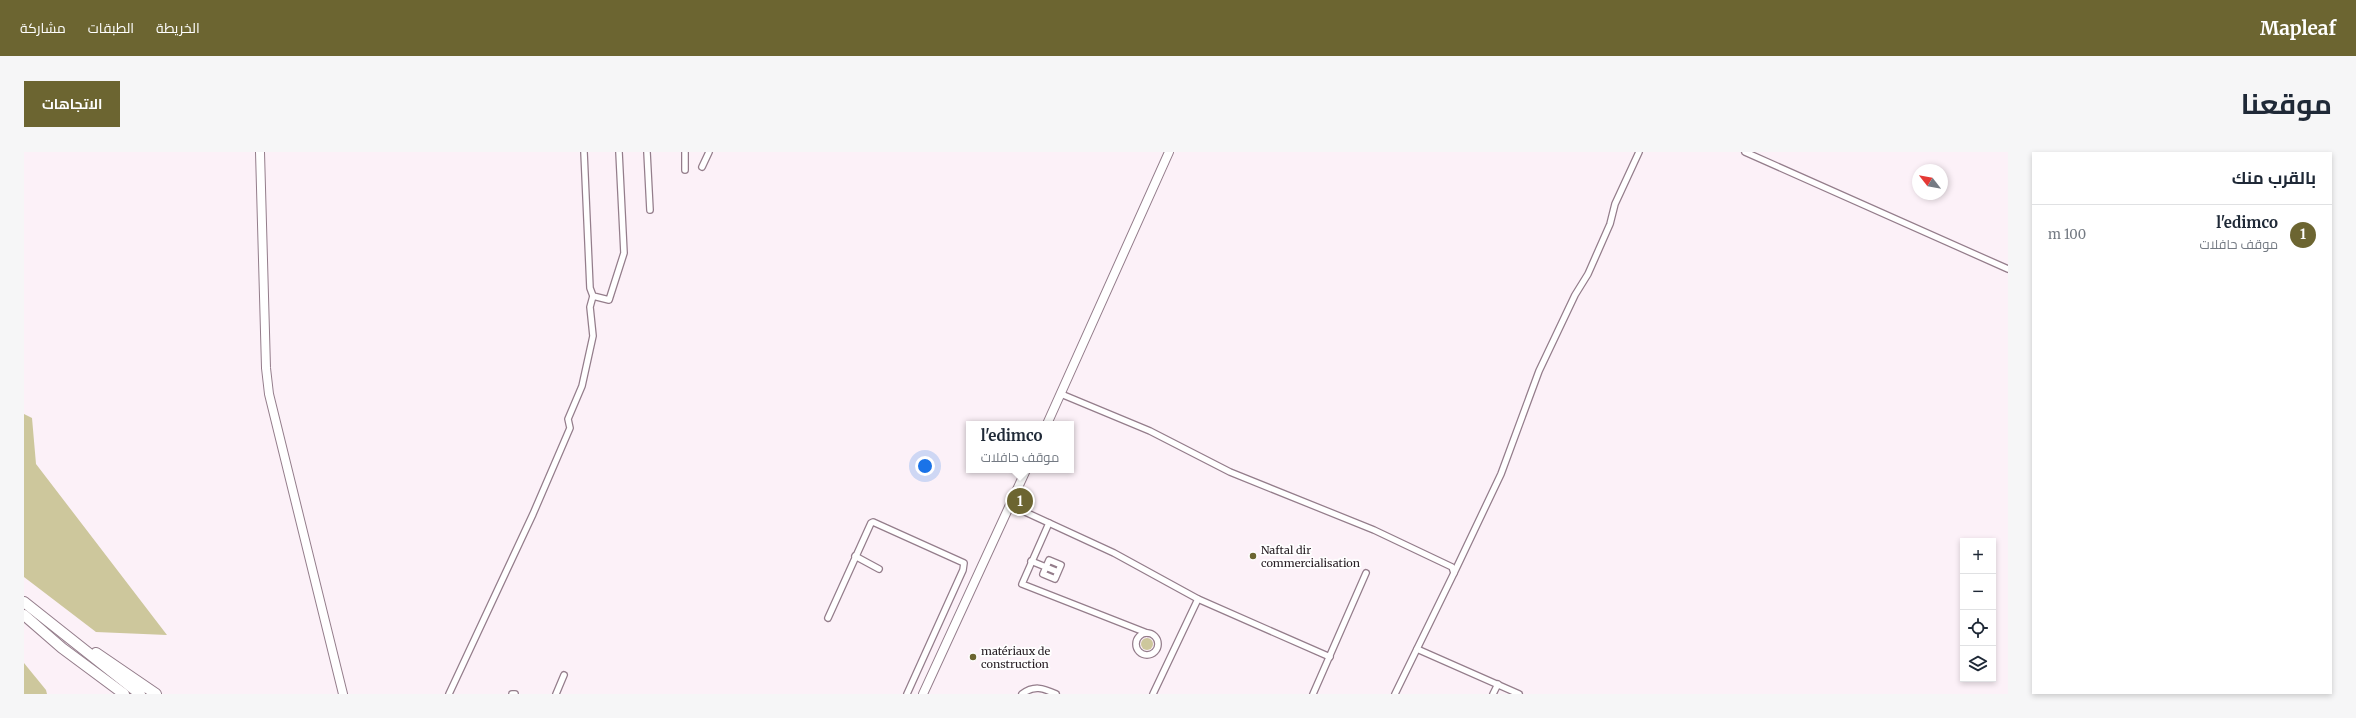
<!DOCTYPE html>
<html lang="ar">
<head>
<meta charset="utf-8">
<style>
  body { margin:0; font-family:Merriweather,Cairo,serif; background:#f6f6f7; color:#1f2937; direction:rtl }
  .controls { position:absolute; right:12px; bottom:12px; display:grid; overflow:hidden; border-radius:0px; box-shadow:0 2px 6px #0003 }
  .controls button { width:36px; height:36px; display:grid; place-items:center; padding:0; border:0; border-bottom:1px solid #e0e1e3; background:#fff; color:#1f2937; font:20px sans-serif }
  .compass { position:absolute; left:1888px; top:12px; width:36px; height:36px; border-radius:50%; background:#fff; box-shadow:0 2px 6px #0003; rotate:301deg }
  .you { position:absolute; left:901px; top:314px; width:14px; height:14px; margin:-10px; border:3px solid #fff; border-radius:50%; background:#1a73e8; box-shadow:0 0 0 6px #1a73e833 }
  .badge { display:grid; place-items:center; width:26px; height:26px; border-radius:50%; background:#6c6531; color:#fff; font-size:13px; font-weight:700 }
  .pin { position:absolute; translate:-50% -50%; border:2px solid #fff; box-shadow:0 1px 4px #0006 }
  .popup { position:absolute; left:942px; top:269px; width:108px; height:52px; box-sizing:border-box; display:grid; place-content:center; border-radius:0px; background:#fff; filter:drop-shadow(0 1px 3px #0005); font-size:13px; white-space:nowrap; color:#747a83 }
  .popup b { font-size:15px; color:#1f2937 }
  .popup::after { content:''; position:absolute; left:50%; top:100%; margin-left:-8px; border:8px solid transparent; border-top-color:#fff }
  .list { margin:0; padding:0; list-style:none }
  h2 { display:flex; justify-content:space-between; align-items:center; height:52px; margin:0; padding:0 16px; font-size:17px }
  h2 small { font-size:13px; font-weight:400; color:#747a83 }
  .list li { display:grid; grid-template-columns:26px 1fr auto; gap:12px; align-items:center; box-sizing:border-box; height:60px; padding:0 16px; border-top:1px solid #e0e1e3 }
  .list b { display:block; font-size:15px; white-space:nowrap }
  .list p { margin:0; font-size:13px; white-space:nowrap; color:#747a83 }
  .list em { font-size:13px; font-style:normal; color:#747a83 }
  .icon { flex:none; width:22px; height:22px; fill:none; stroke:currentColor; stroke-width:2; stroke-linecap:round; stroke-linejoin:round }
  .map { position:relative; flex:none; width:1984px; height:542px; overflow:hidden; direction:ltr; border-radius:0px }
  header { display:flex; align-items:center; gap:24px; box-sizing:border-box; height:56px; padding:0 20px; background:#6c6531; color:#fff }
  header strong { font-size:19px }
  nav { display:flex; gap:22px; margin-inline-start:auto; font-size:14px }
  .intro { display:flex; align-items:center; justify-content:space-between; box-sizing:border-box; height:96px; padding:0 24px }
  h1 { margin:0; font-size:28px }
  .button { padding:10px 18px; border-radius:0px; background:#6c6531; color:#fff; font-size:14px; font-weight:700 }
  main { display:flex; gap:24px; padding:0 24px }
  aside { flex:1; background:#fff; border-radius:0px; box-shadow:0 2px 6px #0003 }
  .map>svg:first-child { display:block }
  .green { fill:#cdc79c }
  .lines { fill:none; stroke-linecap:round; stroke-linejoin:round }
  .street-casing { stroke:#947d8b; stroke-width:8 }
  .secondary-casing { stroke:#947d8b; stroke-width:10 }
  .highway-casing { stroke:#947d8b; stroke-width:12 }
  .street { stroke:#fff; stroke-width:5.5 }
  .secondary { stroke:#fff; stroke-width:8 }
  .highway { stroke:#fff; stroke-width:10 }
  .poi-dot { fill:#6c6531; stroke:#fff; stroke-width:1.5 }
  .labels { text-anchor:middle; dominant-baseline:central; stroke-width:3.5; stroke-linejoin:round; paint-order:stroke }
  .poi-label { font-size:11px; fill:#2a2127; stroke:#fff; text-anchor:start }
</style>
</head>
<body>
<header>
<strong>Mapleaf</strong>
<nav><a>الخريطة</a><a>الطبقات</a><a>مشاركة</a></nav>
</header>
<div class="intro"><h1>موقعنا</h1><a class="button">الاتجاهات</a></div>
<main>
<aside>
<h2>بالقرب منك<small></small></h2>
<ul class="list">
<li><span class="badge">1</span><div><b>l'edimco</b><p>موقف حافلات</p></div><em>100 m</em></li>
</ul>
</aside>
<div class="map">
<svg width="1984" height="542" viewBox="0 0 1984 542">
  <rect width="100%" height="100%" fill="#fcf1f8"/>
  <g class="green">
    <polygon points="0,262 8,266 12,312 143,483 72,480 0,425"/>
    <circle cx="1123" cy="492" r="6"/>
    <polygon points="0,511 22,538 23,542 0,542"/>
  </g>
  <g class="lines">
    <g class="street-casing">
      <g id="street">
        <polyline points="560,0 566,136 569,144 585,148 600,101 595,0"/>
        <polyline points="623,0 626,58"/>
        <polyline points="661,0 661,18"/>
        <polyline points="1721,0 1984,117"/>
        <polyline points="678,15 685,0"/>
        <polyline points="1037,242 1126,279 1206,320 1350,378 1428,415 1430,421 1371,542"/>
        <polyline points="986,353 1090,401 1174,447 1306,505"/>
        <polyline points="1025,371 998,432 1123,481"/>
        <polyline points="831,404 855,417"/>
        <polyline points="1007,409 1034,420 1037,413 1025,408 1019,422 1031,427 1034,420"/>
        <polyline points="1430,421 1477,322 1515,219 1551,143 1564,122 1586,72 1591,52 1615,0"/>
        <polyline points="804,466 847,371 849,370 940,411 939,418 883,542"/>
        <circle cx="1123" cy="492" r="11"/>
        <polyline points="1393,497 1495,542"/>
        <polyline points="425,542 509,362 546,276 544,267 558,234 569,184 566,155 569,144"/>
        <polyline points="488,542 491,542"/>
        <polyline points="532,542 540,523"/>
        <path d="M998,542C1010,533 1019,536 1032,542"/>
        <polyline points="1129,542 1174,447"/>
        <polyline points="1289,542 1342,421"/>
        <polyline points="1469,542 1474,532"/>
      </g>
    </g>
    <g class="secondary-casing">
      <g id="secondary">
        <polyline points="236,0 242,216 245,242 319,542"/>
        <polyline points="1023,272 1145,0"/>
        <polyline points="899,542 1002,318"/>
      </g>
    </g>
    <g class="highway-casing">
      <g id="highway">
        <polyline points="0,450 116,542"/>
        <polyline points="0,463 38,496 100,542"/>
        <polyline points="72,501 132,542"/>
      </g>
    </g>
    <use href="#street" class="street"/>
    <use href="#secondary" class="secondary"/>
    <use href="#highway" class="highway"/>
  </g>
  <g class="poi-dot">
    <circle cx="1229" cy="404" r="4"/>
    <circle cx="949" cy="505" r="4"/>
  </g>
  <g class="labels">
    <g class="poi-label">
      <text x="1237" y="398">Naftal dir<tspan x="1237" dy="13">commercialisation</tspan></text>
      <text x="957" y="499">matériaux de<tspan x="957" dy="13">construction</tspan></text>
    </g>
  </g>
</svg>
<div class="controls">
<button>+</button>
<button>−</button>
<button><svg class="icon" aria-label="locate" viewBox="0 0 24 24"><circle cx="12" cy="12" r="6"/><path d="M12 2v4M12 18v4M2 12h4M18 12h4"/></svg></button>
<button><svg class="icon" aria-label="layers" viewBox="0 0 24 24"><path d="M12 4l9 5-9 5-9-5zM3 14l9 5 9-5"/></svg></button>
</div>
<svg class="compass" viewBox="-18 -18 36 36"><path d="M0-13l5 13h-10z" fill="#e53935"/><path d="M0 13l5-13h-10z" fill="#747a83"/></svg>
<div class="you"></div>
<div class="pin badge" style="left:996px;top:349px">1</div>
<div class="popup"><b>l'edimco</b>موقف حافلات</div>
</div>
</main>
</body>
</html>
